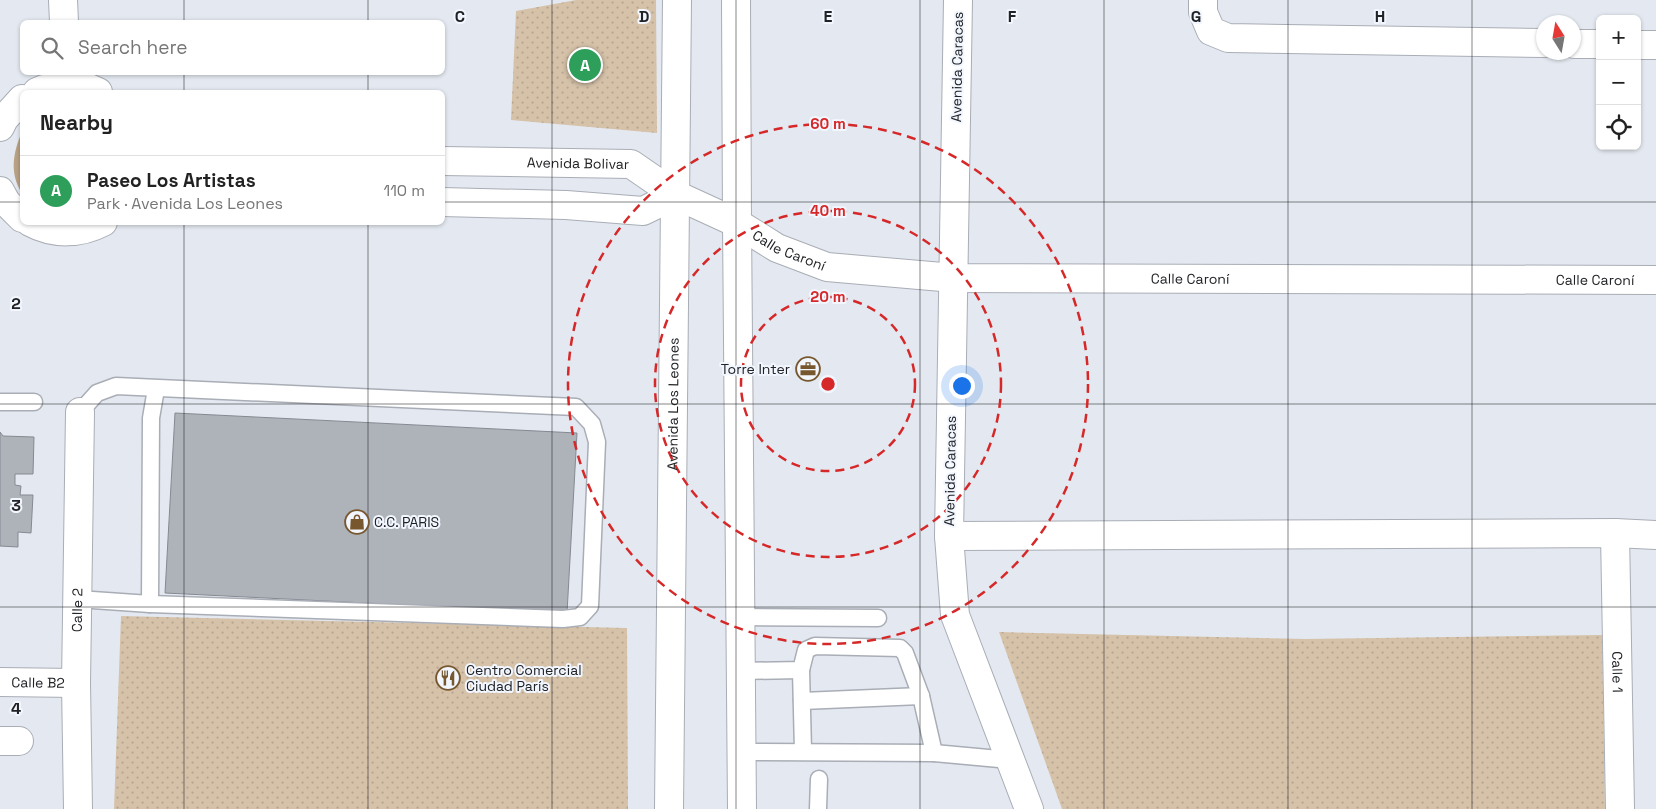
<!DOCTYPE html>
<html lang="en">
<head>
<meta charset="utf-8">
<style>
  body { margin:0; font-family:"Space Grotesk",sans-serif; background:#f2f2f2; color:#222 }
  .controls { position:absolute; right:15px; top:15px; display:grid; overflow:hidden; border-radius:8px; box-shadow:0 1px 4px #0004 }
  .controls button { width:45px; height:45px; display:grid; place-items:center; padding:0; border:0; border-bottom:1px solid #e0e0e0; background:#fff; color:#222; font:25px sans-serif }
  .compass { position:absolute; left:1536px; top:15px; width:45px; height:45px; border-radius:50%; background:#fff; box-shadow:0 1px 4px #0004; rotate:349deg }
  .you { position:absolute; left:961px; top:385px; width:18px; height:18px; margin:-12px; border:4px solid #fff; border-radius:50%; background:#1a73e8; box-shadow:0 0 0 8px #1a73e833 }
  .badge { display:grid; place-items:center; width:32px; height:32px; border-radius:50%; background:#b45309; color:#fff; font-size:16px; font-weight:700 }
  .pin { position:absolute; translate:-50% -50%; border:2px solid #fff; box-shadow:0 1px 5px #0006 }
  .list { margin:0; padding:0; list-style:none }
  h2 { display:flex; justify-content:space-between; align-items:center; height:65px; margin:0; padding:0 20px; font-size:21px }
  h2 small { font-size:16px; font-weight:400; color:#767676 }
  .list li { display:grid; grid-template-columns:32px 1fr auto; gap:15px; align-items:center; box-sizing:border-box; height:70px; padding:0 20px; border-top:1px solid #e0e0e0 }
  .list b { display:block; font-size:19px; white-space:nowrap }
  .list p { margin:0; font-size:16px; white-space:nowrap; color:#767676 }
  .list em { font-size:16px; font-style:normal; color:#767676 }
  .icon { flex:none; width:28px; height:28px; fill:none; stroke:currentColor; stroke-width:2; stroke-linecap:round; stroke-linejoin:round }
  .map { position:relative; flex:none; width:1656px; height:809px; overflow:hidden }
  .search { position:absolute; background:#fff; box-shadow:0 1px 4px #0004; left:20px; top:20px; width:425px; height:55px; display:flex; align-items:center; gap:12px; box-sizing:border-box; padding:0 18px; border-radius:8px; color:#767676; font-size:19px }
  .panel { position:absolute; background:#fff; box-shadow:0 1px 4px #0004; left:20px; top:90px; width:425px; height:135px; border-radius:8px }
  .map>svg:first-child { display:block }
  .grass { fill:url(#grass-dots) }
  .water { fill:#b9a285 }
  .building { fill:#aeb3ba; stroke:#858991 }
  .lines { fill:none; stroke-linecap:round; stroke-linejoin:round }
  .lane-casing { stroke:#a9adb5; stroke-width:19 }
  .street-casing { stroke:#a9adb5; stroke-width:30 }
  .secondary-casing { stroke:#a9adb5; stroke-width:30 }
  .lane { stroke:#fff; stroke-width:16 }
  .street { stroke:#fff; stroke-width:28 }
  .secondary { stroke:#fff; stroke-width:28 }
  .grid { fill:none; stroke:#202225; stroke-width:1; stroke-opacity:0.55 }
  .ring { fill:none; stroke:#d62828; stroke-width:2.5; stroke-dasharray:9 6 }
  .labels { text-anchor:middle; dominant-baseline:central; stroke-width:4; stroke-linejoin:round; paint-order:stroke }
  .street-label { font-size:14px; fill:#202225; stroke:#f2f6fe }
  .poi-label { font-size:14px; fill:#202225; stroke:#f2f6fe; text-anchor:start }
  .grid-label { font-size:16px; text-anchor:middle; font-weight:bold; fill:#202225; stroke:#f2f6fe; stroke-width:4; stroke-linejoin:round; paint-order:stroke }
  .centre { fill:#d62828; stroke:#f2f6fe; stroke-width:2.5 }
  .ring-label { font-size:15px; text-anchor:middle; font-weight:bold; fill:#d62828; stroke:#f2f6fe; stroke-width:4; stroke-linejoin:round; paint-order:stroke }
</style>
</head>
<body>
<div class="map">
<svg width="1656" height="809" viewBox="0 0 1656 809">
  <defs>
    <pattern id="grass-dots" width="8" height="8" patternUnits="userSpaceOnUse" patternTransform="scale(1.25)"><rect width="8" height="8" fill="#d6c2a9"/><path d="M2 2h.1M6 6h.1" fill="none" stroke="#b7a691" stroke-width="1.8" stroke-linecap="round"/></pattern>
  </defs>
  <rect width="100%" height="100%" fill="#e4e9f1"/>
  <g class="grass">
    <polygon points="576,0 656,0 657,133 511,120 516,11"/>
    <polygon points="121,616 627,628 628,809 114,809"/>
    <polygon points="999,632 1305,639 1602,635 1605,809 1062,809"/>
  </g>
  <path class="water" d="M22,132V193C9,174 13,152 22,132Z"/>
  <g class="building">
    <polygon points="175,413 577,433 567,613 165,593"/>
    <polygon points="0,432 3,436 34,437 33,474 15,474 15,485 21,486 20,495 33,495 31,533 18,532 18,547 0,546"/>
  </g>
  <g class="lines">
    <g class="lane-casing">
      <g id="lane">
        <polyline points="0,402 34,402"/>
        <polyline points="80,412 97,393 116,386 576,407 592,424 597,442 590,606 580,617 563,619 150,604"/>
        <polyline points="78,599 150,604 151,418 156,389"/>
        <polyline points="740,617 878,618"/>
        <polyline points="801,670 803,751"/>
        <polyline points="741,671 801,670 806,650 815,646 900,648 905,653 921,696 934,753 742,752"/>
        <polyline points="802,701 921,696"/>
        <polyline points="934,753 1010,760"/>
        <polyline points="818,809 819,779"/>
      </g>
    </g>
    <g class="street-casing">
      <g id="street">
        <polyline points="63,0 64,22"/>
        <polyline points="958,0 949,536 955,615 1029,809"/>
        <polyline points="1203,0 1203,12 1211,31 1228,38 1544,43"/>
        <polyline points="1574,44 1600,44"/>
        <polyline points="1637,45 1656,45"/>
        <path d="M37,92C58,82 76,81 98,92"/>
        <polyline points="0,127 4,119 22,99"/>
        <path id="s1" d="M442,161L631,164L676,195L737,223L777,248L827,267L954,278L1656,280"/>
        <polyline points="0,191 6,202 22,218"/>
        <polyline points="442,202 566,205 643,211 676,195"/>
        <path d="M30,222C54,235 80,234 103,222"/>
        <path id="s2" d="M1615,533L1620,809"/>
        <polyline points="949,536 1615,533 1656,535"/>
        <path id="s3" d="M0,682L76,683"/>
        <polyline points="0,741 19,741"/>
        <path id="s4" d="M78,809L76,683L80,412"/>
      </g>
    </g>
    <g class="secondary-casing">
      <g id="secondary">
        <polyline points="736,0 737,223 742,809"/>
        <path id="s5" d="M669,809L677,0"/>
      </g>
    </g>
    <use href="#lane" class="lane"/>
    <use href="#street" class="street"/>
    <use href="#secondary" class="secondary"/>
  </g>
  <path class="grid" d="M184,0V22M368,0V22M552,0V809M736,0V809M920,0V809M1104,0V809M1288,0V809M1472,0V809M184,72V92M368,72V92M0,202H22M442,202H1656M184,222V809M368,222V809M0,404H1656M0,607H1656"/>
  <g class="ring">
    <circle cx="828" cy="384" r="87"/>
    <circle cx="828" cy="384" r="173"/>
    <circle cx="828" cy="384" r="260"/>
  </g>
  <defs>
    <g id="office-ring" transform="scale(1.25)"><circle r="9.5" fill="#f2f6fe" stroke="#77572d" stroke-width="1.5"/><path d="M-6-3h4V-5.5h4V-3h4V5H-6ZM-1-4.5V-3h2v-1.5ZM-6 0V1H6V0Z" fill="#77572d"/></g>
    <g id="shop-ring" transform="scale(1.25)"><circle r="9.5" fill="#f2f6fe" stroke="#77572d" stroke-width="1.5"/><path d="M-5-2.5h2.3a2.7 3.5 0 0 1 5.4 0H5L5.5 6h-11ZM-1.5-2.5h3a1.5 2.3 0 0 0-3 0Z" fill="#77572d"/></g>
    <g id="restaurant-ring" transform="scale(1.25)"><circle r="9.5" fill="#f2f6fe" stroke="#77572d" stroke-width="1.5"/><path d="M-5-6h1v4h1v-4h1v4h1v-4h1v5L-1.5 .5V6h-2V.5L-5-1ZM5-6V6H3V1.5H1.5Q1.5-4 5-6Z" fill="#77572d"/></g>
  </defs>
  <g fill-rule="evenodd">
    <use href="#office-ring" x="808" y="369"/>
    <use href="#shop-ring" x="357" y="522"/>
    <use href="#restaurant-ring" x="448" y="678"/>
  </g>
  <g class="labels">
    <g class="street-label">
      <text transform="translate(957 67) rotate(-89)">Avenida Caracas</text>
      <text stroke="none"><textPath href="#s1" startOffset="136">Avenida Bolivar</textPath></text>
      <text stroke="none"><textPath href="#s1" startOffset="370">Calle Caroní</textPath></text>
      <text stroke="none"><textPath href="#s1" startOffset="775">Calle Caroní</textPath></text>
      <text stroke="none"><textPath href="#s1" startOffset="1180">Calle Caroní</textPath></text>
      <text stroke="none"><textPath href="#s5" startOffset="405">Avenida Los Leones</textPath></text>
      <text transform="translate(950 471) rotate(-89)">Avenida Caracas</text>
      <text stroke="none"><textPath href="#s4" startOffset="199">Calle 2</textPath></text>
      <text stroke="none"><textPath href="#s2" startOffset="139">Calle 1</textPath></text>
      <text stroke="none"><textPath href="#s3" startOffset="38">Calle B2</textPath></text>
    </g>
    <g class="poi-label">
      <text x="790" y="369" text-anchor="end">Torre Inter</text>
      <text x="374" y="522">C.C. PARIS</text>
      <text x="466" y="670">Centro Comercial<tspan x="466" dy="16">Ciudad París</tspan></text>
    </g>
  </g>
  <g class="grid-label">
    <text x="460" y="22">C</text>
    <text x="644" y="22">D</text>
    <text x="828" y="22">E</text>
    <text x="1012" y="22">F</text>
    <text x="1196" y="22">G</text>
    <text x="1380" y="22">H</text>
    <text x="16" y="309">2</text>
    <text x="16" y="511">3</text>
    <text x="16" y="714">4</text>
  </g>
  <circle cx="828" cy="384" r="8" class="centre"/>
  <g class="ring-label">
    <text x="828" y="129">60 m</text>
    <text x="828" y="216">40 m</text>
    <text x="828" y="302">20 m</text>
  </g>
</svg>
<div class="controls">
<button>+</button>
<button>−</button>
<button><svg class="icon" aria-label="locate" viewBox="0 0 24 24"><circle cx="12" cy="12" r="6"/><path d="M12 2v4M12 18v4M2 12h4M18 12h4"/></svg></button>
</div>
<svg class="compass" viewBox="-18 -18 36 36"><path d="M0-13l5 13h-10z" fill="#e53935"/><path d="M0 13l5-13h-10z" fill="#767676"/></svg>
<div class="you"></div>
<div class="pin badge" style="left:585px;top:65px;background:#2e9e5b">A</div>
<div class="search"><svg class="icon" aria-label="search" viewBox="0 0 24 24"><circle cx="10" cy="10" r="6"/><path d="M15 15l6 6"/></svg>Search here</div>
<section class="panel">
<h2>Nearby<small></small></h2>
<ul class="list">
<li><span class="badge" style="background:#2e9e5b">A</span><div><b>Paseo Los Artistas</b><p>Park · Avenida Los Leones</p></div><em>110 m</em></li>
</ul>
</section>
</div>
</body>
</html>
